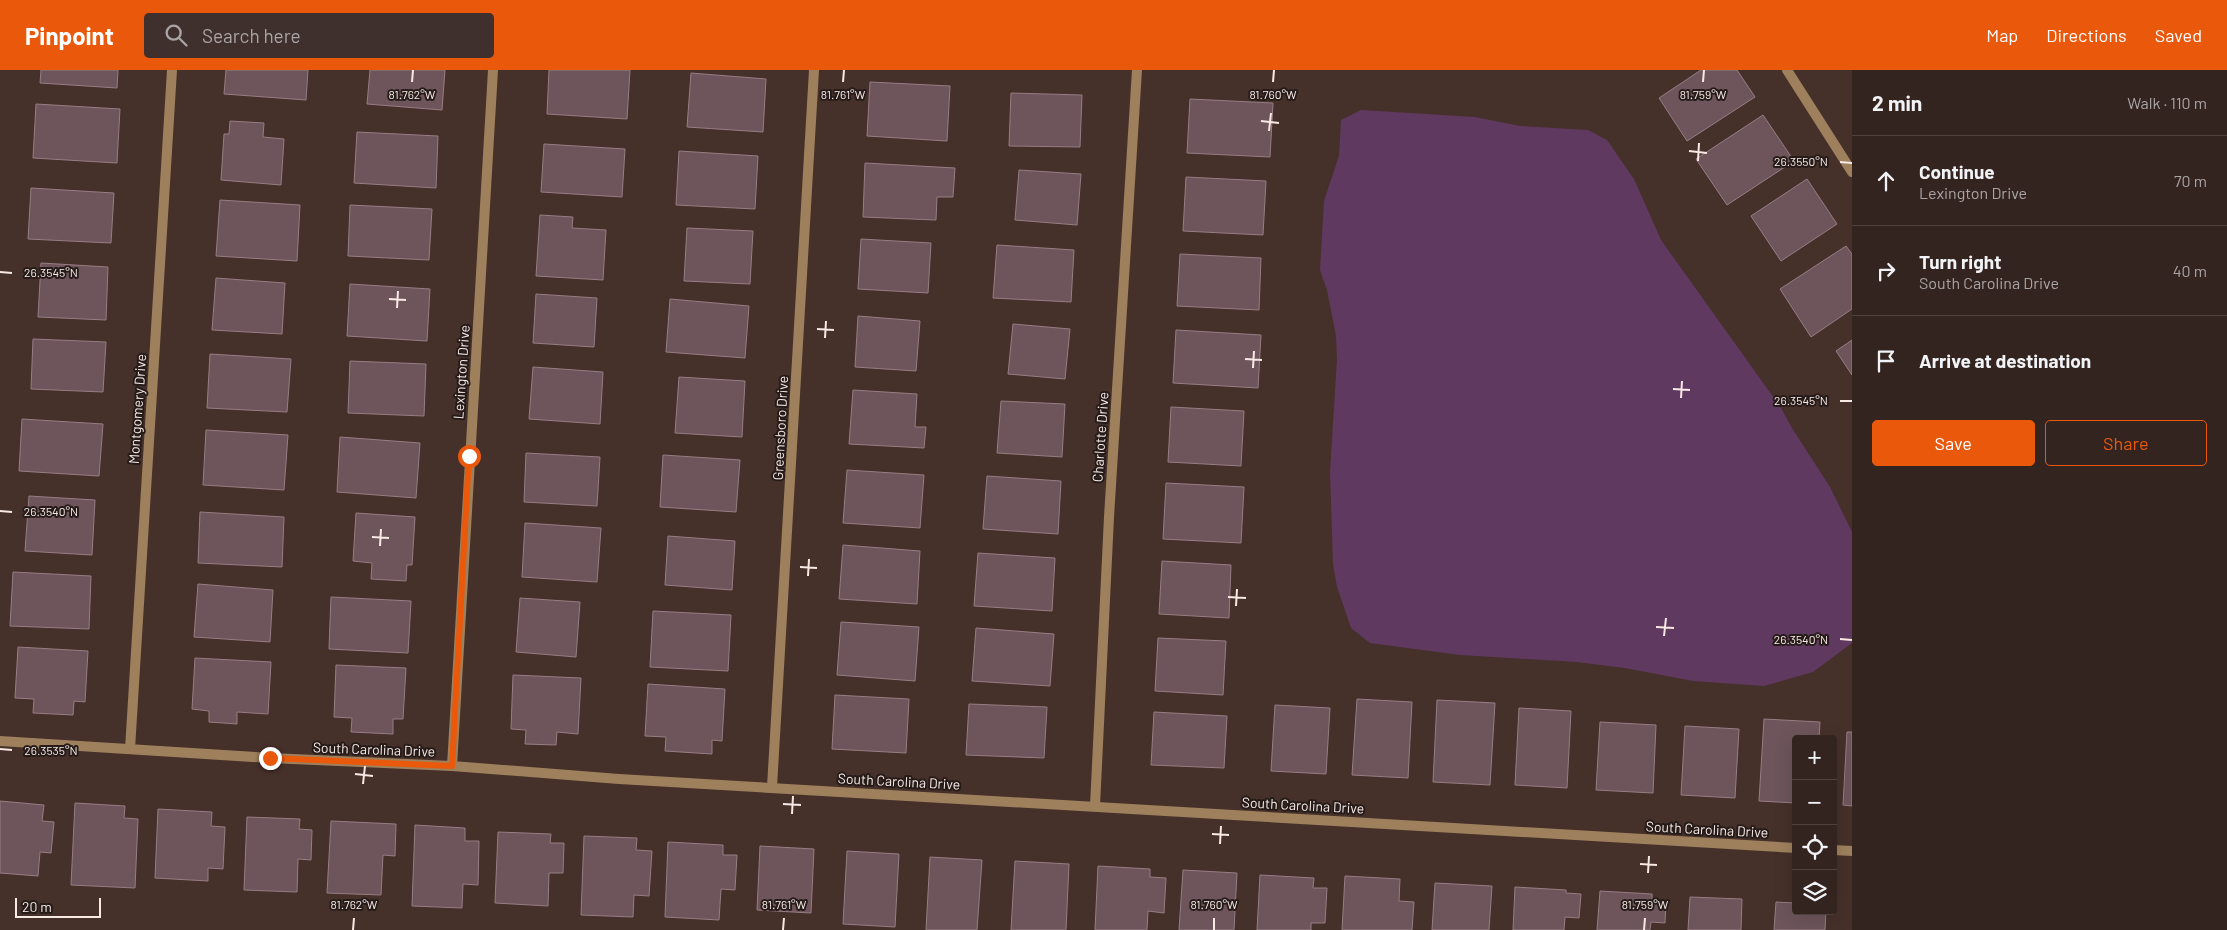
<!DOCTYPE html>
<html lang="en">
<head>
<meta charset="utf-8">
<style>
  body { margin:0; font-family:Barlow,sans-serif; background:#3f302d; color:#f1f3f6 }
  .controls { position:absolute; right:15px; bottom:15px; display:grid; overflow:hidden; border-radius:5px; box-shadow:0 5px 20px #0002 }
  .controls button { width:45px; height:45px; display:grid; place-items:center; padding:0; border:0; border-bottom:1px solid #4e413e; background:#342420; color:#f1f3f6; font:25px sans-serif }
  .scale { position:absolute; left:15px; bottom:12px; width:86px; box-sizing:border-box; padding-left:5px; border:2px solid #f8e9e5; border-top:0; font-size:14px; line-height:18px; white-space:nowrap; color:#f8e9e5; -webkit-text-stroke:4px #251b18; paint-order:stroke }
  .stop { position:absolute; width:15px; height:15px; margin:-11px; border:4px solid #ea580c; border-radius:50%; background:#fff }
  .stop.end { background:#ea580c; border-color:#fff; box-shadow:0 1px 5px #0008 }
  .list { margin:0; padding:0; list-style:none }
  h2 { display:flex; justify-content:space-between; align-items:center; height:65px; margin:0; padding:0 20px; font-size:21px }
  h2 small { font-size:16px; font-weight:400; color:#a9a4a5 }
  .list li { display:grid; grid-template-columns:32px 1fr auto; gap:15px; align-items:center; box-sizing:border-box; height:90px; padding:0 20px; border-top:1px solid #4e413e }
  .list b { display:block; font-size:19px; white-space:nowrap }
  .list p { margin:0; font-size:16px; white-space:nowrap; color:#a9a4a5 }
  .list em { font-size:16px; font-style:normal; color:#a9a4a5 }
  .actions { display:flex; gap:10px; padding:15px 20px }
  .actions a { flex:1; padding:11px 0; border:1px solid #ea580c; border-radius:5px; text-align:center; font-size:18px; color:#ea580c }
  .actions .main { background:#ea580c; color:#fff }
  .icon { flex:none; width:28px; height:28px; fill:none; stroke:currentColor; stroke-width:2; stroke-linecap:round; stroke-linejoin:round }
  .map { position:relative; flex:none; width:1852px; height:860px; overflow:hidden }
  header { display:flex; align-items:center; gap:30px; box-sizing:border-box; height:70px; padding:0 25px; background:#ea580c; color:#fff }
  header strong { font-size:24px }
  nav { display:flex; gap:28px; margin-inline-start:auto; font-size:18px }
  .search { width:350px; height:45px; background:#3f302d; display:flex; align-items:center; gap:12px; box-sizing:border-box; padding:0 18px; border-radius:5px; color:#a9a4a5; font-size:19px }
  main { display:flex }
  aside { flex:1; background:#342420 }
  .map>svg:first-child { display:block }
  .water { fill:#603961 }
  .building { fill:#6d555b; stroke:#987d84 }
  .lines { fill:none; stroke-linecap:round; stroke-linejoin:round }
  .minor { stroke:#9e805c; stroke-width:10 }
  .route { stroke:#ea580c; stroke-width:6 }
  .ticks { fill:none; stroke:#f8e9e5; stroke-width:2 }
  .labels { text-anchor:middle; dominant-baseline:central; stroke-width:4; stroke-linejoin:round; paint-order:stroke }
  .street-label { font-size:14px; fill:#f8e9e5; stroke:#251b18 }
  .ticks-label { font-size:12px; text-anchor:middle; fill:#f8e9e5; stroke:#251b18; stroke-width:4; stroke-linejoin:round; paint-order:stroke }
</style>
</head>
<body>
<header>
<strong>Pinpoint</strong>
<div class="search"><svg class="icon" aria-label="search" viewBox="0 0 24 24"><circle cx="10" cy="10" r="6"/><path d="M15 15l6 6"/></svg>Search here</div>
<nav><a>Map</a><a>Directions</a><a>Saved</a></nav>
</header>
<main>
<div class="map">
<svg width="1852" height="860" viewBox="0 0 1852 860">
  <rect width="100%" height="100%" fill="#46302a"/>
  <polygon class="water" points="1361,40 1475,47 1520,56 1588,60 1607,70 1634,109 1661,170 1781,338 1792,358 1830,417 1852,462 1852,573 1813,602 1764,616 1693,611 1625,598 1577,592 1460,585 1370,573 1351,558 1337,517 1333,494 1330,402 1337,289 1336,266 1327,220 1320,200 1324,131 1339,86 1341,50"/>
  <g class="building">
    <polygon points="41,0 118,0 117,18 40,13"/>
    <polygon points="226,0 308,0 306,30 224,24"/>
    <polygon points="370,0 445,0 442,40 367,34"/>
    <polygon points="549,0 630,0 627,49 547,44"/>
    <polygon points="1701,0 1737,0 1755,27 1687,71 1659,28"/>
    <polygon points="691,3 766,9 763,62 687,57"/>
    <polygon points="870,12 950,16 947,71 867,66"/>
    <polygon points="1011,23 1082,25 1080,77 1009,76"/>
    <polygon points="1190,29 1273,33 1270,87 1187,83"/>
    <polygon points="36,34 120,39 117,93 33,88"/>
    <polygon points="1763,45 1794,91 1727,135 1696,89"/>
    <polygon points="230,51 264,53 263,67 284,69 281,115 221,110 224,64 229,64"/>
    <polygon points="357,62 438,66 436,118 354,113"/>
    <polygon points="544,74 625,79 622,127 541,122"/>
    <polygon points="679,81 758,86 755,139 676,135"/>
    <polygon points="865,93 955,98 953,127 937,127 936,150 863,147"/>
    <polygon points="1019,100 1081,104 1077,155 1015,150"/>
    <polygon points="1186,107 1266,111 1263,165 1183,161"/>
    <polygon points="1807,109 1837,154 1781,191 1751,146"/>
    <polygon points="31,118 114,123 111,173 28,169"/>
    <polygon points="220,130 300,135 297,191 216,186"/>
    <polygon points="350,135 432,139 429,190 348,186"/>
    <polygon points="540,145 573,147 572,158 606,160 603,210 536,206"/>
    <polygon points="687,158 753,161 750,214 684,211"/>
    <polygon points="861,169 931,173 928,223 858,219"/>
    <polygon points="997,175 1074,180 1071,232 993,228"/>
    <polygon points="1846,176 1852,184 1852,239 1811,267 1780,219"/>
    <polygon points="1180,184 1261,188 1259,240 1177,236"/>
    <polygon points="41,193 108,197 106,250 38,247"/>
    <polygon points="216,208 285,213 282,264 212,260"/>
    <polygon points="350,214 430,219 427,271 347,266"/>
    <polygon points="536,224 597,228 594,277 533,273"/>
    <polygon points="670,229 749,236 745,288 666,282"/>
    <polygon points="858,246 920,251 916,301 855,297"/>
    <polygon points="1013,254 1070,259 1065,309 1008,304"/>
    <polygon points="1176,260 1261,265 1258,318 1173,313"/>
    <polygon points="33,269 106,272 103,322 31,319"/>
    <polygon points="1852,270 1852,305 1836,281"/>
    <polygon points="210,284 291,289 287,342 207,338"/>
    <polygon points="350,291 426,294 424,346 348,343"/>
    <polygon points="533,297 603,302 600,354 529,349"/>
    <polygon points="679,307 745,311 742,367 675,363"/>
    <polygon points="853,320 917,324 915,357 926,357 924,378 849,374"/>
    <polygon points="1001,331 1065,334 1062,387 997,383"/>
    <polygon points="1171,337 1244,341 1241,396 1168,392"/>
    <polygon points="22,349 103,354 99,406 19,401"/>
    <polygon points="206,360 288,365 284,420 203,415"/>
    <polygon points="340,367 420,373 416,428 337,422"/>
    <polygon points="526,383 600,387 597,436 524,432"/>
    <polygon points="663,385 740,390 736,442 660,437"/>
    <polygon points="847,400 924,405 920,458 843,453"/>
    <polygon points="987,406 1061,411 1058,464 983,459"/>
    <polygon points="1166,413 1244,417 1241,473 1163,469"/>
    <polygon points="29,426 95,430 92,485 25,481"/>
    <polygon points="200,442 284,447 282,497 198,493"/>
    <polygon points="356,443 415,447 412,495 407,495 406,511 371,509 372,493 353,491"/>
    <polygon points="525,453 601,458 597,512 522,507"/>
    <polygon points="668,466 735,471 732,520 665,515"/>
    <polygon points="843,475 920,481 917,534 839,529"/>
    <polygon points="978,483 1055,488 1052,541 974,536"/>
    <polygon points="1162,491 1231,495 1229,548 1159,544"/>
    <polygon points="13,502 91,506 89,559 10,556"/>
    <polygon points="198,514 273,520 270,572 194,567"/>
    <polygon points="331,527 411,531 408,583 329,579"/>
    <polygon points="520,528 580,532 576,587 516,582"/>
    <polygon points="653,541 731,545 728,601 650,597"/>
    <polygon points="841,552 919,557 915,611 837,605"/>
    <polygon points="976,558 1054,564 1050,616 972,611"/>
    <polygon points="1158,568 1226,571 1223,625 1155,621"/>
    <polygon points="18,577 88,581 85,632 74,631 73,645 33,643 34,629 15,628"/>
    <polygon points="195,588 271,592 268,644 237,642 237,654 209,652 209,641 192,639"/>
    <polygon points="336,595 406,598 403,649 393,649 393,664 351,662 352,648 334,647"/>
    <polygon points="513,605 581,608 578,664 557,662 556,675 525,674 526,660 511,659"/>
    <polygon points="648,614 725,619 722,671 712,670 712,684 665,681 666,667 645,666"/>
    <polygon points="835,625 909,629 906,683 832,679"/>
    <polygon points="1357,629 1412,632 1408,708 1352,705"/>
    <polygon points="1437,630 1495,633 1490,715 1433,712"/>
    <polygon points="969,634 1047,637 1044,688 966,685"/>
    <polygon points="1275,635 1330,638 1326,704 1271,701"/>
    <polygon points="1519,638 1571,641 1567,718 1515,715"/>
    <polygon points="1154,642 1227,646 1224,698 1151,695"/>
    <polygon points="1764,649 1820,652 1819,669 1796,669 1796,733 1759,731"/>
    <polygon points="1600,652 1656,655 1653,723 1596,720"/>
    <polygon points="1685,656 1739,659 1735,728 1681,725"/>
    <polygon points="1847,662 1852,662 1852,736 1843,735"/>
    <polygon points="0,731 44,735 42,751 54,752 51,783 40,782 38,806 0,803"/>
    <polygon points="75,733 125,736 124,748 138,749 135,818 71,815"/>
    <polygon points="158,739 212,742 211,756 225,757 223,799 208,798 208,811 155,808"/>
    <polygon points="247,747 300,749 299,759 312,760 311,790 298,789 297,822 244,820"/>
    <polygon points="331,751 396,754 395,786 383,785 381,825 327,823"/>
    <polygon points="415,755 465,758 465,771 479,771 478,815 463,814 462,838 412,836"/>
    <polygon points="498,762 551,764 550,773 564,773 563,803 549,803 548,836 495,833"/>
    <polygon points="584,766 637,768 636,780 652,781 649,826 634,825 633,847 581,845"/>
    <polygon points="668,772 723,775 723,785 737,785 735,820 721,819 719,850 665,847"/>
    <polygon points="760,776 814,779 811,843 757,840"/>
    <polygon points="847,781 899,784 895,857 843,854"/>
    <polygon points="930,787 982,790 977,860 926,860"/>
    <polygon points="1015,791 1069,794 1066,860 1011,860"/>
    <polygon points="1098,796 1150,799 1150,807 1166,808 1164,843 1148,841 1147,860 1095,860"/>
    <polygon points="1183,800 1237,803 1234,860 1179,860"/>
    <polygon points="1260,805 1314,808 1313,818 1327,818 1325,853 1311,853 1311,860 1257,860"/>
    <polygon points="1345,806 1400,809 1399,831 1414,832 1412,860 1342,860"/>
    <polygon points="1435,813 1492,816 1489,860 1432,860"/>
    <polygon points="1515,817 1566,820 1566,823 1581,824 1579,848 1565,847 1564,860 1513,860"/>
    <polygon points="1600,821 1652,824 1652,831 1666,832 1665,853 1651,852 1650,860 1597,860"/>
    <polygon points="1690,827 1742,829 1741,860 1688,860"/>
    <polygon points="1776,832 1795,833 1796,841 1826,841 1825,860 1774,860"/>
  </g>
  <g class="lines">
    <g class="minor">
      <polyline points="1787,0 1852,102"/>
      <polyline points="0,671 270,688 452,696 619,709 1796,778"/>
      <polyline points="130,679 172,0"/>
      <polyline points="452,696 493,0"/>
      <polyline points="772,717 814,0"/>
      <polyline points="1095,736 1109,447 1137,0"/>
      <polyline points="1833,780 1852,781"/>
    </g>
  </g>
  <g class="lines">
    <polyline class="route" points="270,688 452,696 469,386"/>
  </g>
  <path class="ticks" d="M412,12L413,0M843,12L844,0M1273,12L1274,0M1703,12L1704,0M1261,51L1279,53M1269,61L1271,43M1689,81L1707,83M1698,91L1699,73M1840,92L1852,93M0,202L12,203M389,229L406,230M397,238L398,221M817,259L834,260M825,268L826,251M1245,289L1262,290M1253,298L1254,281M1673,319L1690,320M1681,328L1682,311M1840,331H1852M0,441L12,442M372,467L389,468M380,476L381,459M800,497L817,498M808,506L809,489M1228,527L1246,528M1236,536L1237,519M1656,557L1674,558M1664,566L1666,548M1840,569L1852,570M0,679L12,680M355,704L373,706M363,714L365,696M783,734L801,735M792,744L793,726M1212,764L1229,765M1220,774L1221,756M1640,794L1657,795M1648,803L1649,786M353,860L354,848M783,860L784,848M1214,860V848M1644,860L1645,848"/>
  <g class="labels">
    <g class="street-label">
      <text transform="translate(461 302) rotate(-86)">Lexington Drive</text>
      <text transform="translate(137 339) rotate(-86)">Montgomery Drive</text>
      <text transform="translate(780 358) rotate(-87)">Greensboro Drive</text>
      <text transform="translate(1100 367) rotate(-86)">Charlotte Drive</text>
      <text transform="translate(374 679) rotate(2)">South Carolina Drive</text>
      <text transform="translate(899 711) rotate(3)">South Carolina Drive</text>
      <text transform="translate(1303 735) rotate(3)">South Carolina Drive</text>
      <text transform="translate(1707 759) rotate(3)">South Carolina Drive</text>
    </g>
  </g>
  <g class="ticks-label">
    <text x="412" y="29">81.762°W</text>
    <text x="843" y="29">81.761°W</text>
    <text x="1273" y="29">81.760°W</text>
    <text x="1703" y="29">81.759°W</text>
    <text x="1801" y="96">26.3550°N</text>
    <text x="51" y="207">26.3545°N</text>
    <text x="1801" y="335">26.3545°N</text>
    <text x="51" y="446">26.3540°N</text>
    <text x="1801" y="574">26.3540°N</text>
    <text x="51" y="685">26.3535°N</text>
    <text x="354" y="839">81.762°W</text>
    <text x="784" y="839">81.761°W</text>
    <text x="1214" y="839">81.760°W</text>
    <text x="1645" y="839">81.759°W</text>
  </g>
</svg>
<div class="controls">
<button>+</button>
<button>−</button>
<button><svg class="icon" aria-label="locate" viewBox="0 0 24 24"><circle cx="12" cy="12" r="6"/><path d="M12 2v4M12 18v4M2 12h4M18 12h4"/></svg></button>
<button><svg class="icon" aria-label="layers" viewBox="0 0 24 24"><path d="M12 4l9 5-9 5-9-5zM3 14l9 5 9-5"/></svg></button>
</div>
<div class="scale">20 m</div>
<div class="stop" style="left:469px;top:386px"></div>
<div class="stop end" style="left:270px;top:688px"></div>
</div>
<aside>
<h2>2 min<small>Walk · 110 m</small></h2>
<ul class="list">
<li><svg class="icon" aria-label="ahead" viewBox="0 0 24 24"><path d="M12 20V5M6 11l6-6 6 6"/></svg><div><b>Continue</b><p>Lexington Drive</p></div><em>70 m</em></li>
<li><svg class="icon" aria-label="right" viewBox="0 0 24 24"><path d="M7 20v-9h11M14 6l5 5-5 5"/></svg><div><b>Turn right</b><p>South Carolina Drive</p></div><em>40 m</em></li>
<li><svg class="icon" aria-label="arrive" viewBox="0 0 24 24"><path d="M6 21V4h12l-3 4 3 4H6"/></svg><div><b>Arrive at destination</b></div></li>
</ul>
<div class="actions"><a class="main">Save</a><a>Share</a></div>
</aside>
</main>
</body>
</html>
